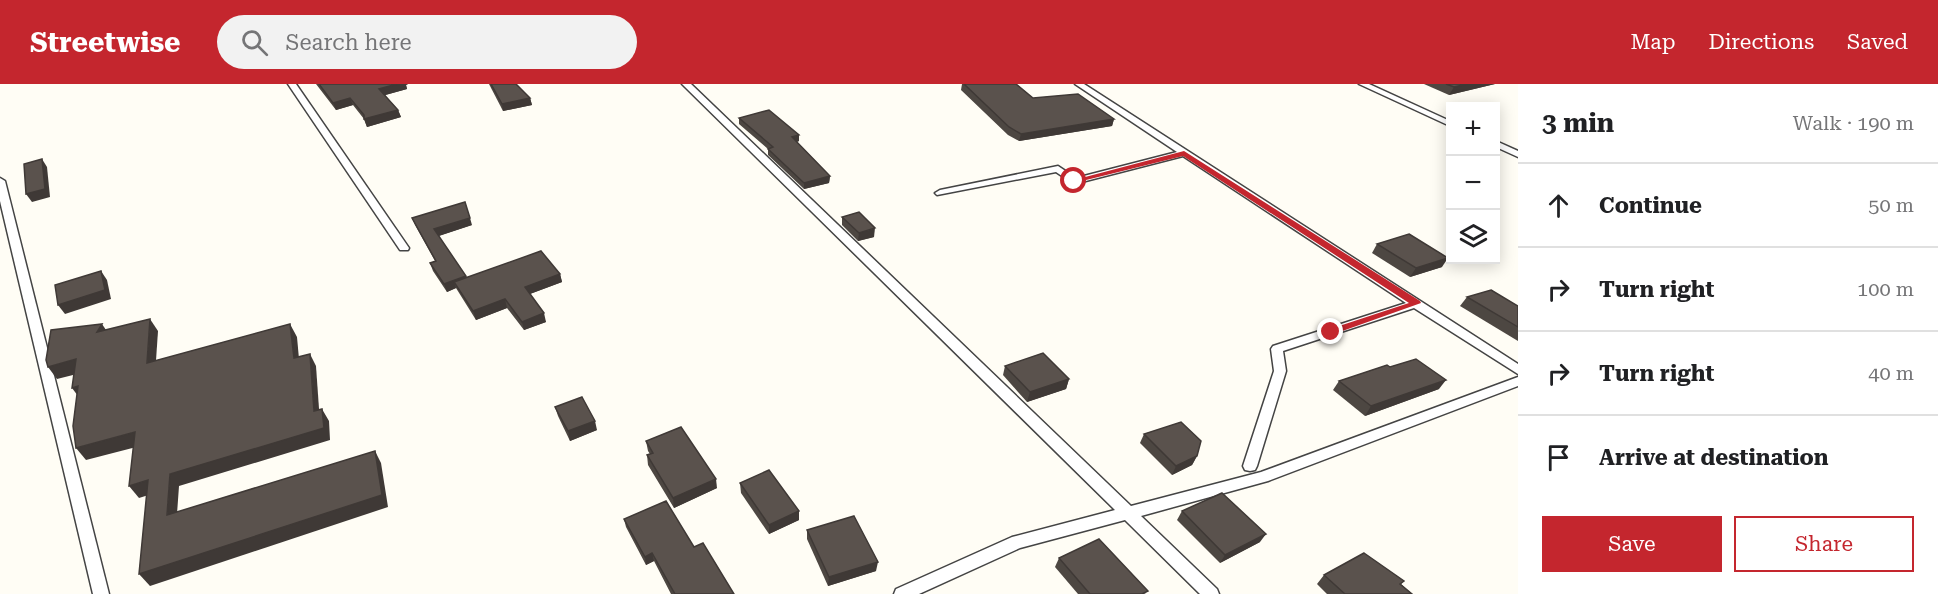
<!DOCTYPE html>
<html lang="en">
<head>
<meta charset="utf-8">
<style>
  body { margin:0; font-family:"Roboto Serif",serif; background:#f2f2f2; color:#202124 }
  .controls { position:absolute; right:18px; top:18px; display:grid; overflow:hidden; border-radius:0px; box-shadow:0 3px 15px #0003 }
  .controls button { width:54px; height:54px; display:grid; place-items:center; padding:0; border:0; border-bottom:2px solid #e0e0e0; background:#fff; color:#202124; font:30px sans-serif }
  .stop { position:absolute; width:18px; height:18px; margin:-14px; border:4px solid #c4262e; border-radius:50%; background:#fff }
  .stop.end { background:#c4262e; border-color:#fff; box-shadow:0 2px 6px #0008 }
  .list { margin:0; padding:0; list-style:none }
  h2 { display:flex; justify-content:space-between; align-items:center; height:78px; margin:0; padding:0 24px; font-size:26px }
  h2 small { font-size:20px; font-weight:400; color:#757577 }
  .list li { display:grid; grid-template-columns:39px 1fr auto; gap:18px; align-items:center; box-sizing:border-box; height:84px; padding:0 24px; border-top:2px solid #e0e0e0 }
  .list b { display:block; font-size:22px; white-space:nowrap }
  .list em { font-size:20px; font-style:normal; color:#757577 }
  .actions { display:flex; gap:12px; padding:18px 24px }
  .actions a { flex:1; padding:14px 0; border:2px solid #c4262e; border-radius:0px; text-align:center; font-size:21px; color:#c4262e }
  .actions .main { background:#c4262e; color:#fff }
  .icon { flex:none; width:33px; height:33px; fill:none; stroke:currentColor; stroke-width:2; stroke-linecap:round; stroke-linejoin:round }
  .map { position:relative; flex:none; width:1518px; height:510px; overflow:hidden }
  header { display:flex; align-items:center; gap:36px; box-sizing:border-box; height:84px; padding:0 30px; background:#c4262e; color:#fff }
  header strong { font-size:28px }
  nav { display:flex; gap:33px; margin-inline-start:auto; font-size:21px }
  .search { width:420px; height:54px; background:#f2f2f2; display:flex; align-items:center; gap:15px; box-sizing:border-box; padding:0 21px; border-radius:33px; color:#757577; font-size:22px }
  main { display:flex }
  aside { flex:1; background:#fff }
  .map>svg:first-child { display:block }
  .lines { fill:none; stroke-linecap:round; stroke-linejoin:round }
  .service-casing { stroke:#444; stroke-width:3 }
  .service { fill:#fff; fill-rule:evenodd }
  .wall { fill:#4d4742 }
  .shaded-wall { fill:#3f3936 }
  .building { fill:#5a524d; stroke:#3f3936; stroke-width:1.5 }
  .route { fill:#c4262e }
</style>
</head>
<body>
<header>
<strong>Streetwise</strong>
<div class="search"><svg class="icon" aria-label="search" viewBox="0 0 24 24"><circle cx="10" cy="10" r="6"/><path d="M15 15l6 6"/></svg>Search here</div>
<nav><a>Map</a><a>Directions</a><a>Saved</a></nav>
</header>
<main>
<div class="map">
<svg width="1518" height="510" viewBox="0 0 1518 510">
  <rect width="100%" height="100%" fill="#fffdf5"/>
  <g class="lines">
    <g class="service-casing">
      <g id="service">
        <polygon points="288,0 296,0 409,164 408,166 400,166"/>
        <polygon points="682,0 691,0 1131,422 1261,388 1518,293 1518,302 1268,397 1141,432 1217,505 1219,510 1200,510 1125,436 1020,464 919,510 894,510 896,505 1012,453 1115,426"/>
        <polygon points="1075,0 1084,0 1518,280 1518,290 1414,224 1283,267 1286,287 1257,382 1255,386 1250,387 1245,386 1243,382 1274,287 1271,265 1273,262 1406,219 1183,72 1074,100 1056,88 937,111 935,109 940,106 1058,82 1076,94 1177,68"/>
        <polygon points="1359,0 1369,0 1450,37 1450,42"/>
        <polygon points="1496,57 1518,67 1518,73 1496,63"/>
        <polygon points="0,94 5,97 109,510 93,510 0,117"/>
      </g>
    </g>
    <use href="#service" class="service"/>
  </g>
  <g class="wall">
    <polygon points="316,0 408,0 406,1 407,5 385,11 398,26 401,33 367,43 364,35 353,21 336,26"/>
    <polygon points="489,0 516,0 530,14 532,21 503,27"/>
    <polygon points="962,0 1016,0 1033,14 1114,35 1112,42 1019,57 1008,51 961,6"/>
    <polygon points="1424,0 1495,0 1449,11"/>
    <polygon points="739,34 799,57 797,58 830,92 829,99 804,105 768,71 768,65 739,40"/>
    <polygon points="842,133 874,153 858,157 842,141"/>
    <polygon points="412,134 472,141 438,152 466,193 560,190 562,198 530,210 546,238 524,246 507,224 476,236 456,204 447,208 433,187 430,179 435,177 415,141"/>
    <polygon points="1377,160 1442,183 1410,193 1372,169"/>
    <polygon points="1467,213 1518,222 1518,257 1460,222"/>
    <polygon points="1005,282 1069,295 1066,305 1027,318 1003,291"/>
    <polygon points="1390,283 1439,305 1365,332 1333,306 1339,297"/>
    <polygon points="555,323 597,346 570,357 558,332"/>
    <polygon points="1144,350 1197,372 1192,381 1172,391 1140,359"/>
    <polygon points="646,357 717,404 674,424 648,381 647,371 650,370 648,367"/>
    <polygon points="740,399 799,427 799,436 769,450 741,409"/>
    <polygon points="1182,427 1260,458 1220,479 1177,436"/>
    <polygon points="624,435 694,463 734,510 671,510 654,477 646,481 626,443"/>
    <polygon points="807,446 876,487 828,502 807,455"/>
    <polygon points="1059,474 1146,510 1078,510 1055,483"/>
    <polygon points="1324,491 1404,497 1401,500 1412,510 1327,510 1317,500"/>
  </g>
  <g class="shaded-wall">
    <polygon points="397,0 408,0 406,1 407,5 382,12 379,5"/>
    <polygon points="1467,0 1495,0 1449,11 1454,3"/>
    <polygon points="350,14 353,21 336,26 333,19"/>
    <polygon points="530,14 532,21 503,27 502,20"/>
    <polygon points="398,26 401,33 367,43 364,35"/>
    <polygon points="1114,35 1112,42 1019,57 1021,50"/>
    <polygon points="799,51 799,57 792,59 792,53"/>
    <polygon points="42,75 47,83 50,113 32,118 26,110"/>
    <polygon points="830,92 829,99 804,105 804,99"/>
    <polygon points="470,134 472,141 436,153 434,145"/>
    <polygon points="875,144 874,153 858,157 859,149"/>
    <polygon points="1448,174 1442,183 1410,193 1416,184"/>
    <polygon points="101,187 107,196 111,215 65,230 58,221"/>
    <polygon points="560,190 562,198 527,211 525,203"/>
    <polygon points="466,192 468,200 454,198 456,204 447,208 444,200"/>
    <polygon points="505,215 507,224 476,236 473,227"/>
    <polygon points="544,229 546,238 524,246 522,238"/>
    <polygon points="150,235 158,247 155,291 147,279"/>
    <polygon points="102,240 110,252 97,248"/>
    <polygon points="290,240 297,253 300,286 294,274"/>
    <polygon points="310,270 316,282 320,339 314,327"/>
    <polygon points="76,275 85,288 57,295 48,283"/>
    <polygon points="1069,295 1066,305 1027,318 1030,308"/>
    <polygon points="1446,296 1439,305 1365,332 1371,322"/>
    <polygon points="78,302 81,316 72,304"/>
    <polygon points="322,325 329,337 330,356 179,402 176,444 167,431 170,390"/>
    <polygon points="595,337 597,346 570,357 568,347"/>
    <polygon points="135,348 144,361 86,376 76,364"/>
    <polygon points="375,367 381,379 388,423 150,502 139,490"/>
    <polygon points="1197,372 1192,381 1172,391 1176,382"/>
    <polygon points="716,395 717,404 674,424 673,414"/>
    <polygon points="148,396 158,408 139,414 129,402"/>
    <polygon points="799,427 799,436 769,450 769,441"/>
    <polygon points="1266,450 1260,458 1220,479 1225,471"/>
    <polygon points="652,469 654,477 646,481 645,473"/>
    <polygon points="878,478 876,487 828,502 829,493"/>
  </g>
  <g class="building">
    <polygon points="319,0 397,0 379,5 398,26 364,35 364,31 350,14 333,19"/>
    <polygon points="491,0 516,0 530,14 502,20"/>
    <polygon points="964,0 1016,0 1033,14 1078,10 1114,35 1021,50 1009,43"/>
    <polygon points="1446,0 1467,0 1454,3"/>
    <polygon points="769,26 799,51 792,53 830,92 804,99 768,65 773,63 739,34"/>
    <polygon points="42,75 45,105 26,110 24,80"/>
    <polygon points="465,118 470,134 434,145 466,192 444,200 430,179 436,177 412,134"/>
    <polygon points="859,128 875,144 859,149 842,133"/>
    <polygon points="1409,150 1448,174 1416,184 1377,160"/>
    <polygon points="541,167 560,190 525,203 544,229 522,238 505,215 473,227 454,198"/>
    <polygon points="101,187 105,206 58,221 55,201"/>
    <polygon points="1491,206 1518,222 1518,243 1467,213"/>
    <polygon points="150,235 147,279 290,240 294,274 310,270 314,327 322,325 324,344 170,390 167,431 375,367 382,411 139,490 148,396 129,402 135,348 76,364 73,342 78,302 72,304 76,275 48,283 46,276 51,246 102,240 97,248"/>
    <polygon points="1043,269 1069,295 1030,308 1005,282"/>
    <polygon points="1416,275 1446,296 1371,322 1339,297 1387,281 1390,283"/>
    <polygon points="582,313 595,337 568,347 555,323"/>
    <polygon points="1181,338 1201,357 1197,372 1176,382 1144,350"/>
    <polygon points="681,343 716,395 673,414 647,371 653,369 646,357"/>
    <polygon points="769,386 799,427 769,441 740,399"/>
    <polygon points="1222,409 1266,450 1225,471 1182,427"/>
    <polygon points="666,417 694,463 703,459 734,510 675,510 652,469 645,473 624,435"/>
    <polygon points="854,432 878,478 829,493 807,446"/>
    <polygon points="1099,455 1148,507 1142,510 1090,510 1059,474"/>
    <polygon points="1364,469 1404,497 1400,500 1412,510 1345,510 1324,491"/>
  </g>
  <polygon class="route" points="1184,67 1420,217 1421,219 1334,250 1327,250 1327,246 1409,219 1183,72 1074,99 1070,97"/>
</svg>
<div class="controls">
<button>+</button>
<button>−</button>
<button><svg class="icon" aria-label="layers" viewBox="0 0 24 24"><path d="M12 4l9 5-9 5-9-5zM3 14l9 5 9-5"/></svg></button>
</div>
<div class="stop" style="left:1074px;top:97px"></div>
<div class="stop end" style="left:1331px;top:248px"></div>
</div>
<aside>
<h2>3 min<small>Walk · 190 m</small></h2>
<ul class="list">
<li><svg class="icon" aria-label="ahead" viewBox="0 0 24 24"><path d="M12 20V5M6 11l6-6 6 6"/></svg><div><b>Continue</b></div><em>50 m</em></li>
<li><svg class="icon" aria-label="right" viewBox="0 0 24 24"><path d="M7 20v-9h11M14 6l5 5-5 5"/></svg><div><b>Turn right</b></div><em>100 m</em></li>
<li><svg class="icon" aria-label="right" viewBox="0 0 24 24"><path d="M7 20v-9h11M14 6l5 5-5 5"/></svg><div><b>Turn right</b></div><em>40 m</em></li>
<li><svg class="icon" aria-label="arrive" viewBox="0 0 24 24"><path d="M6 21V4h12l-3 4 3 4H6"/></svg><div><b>Arrive at destination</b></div></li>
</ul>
<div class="actions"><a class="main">Save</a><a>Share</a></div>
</aside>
</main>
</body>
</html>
